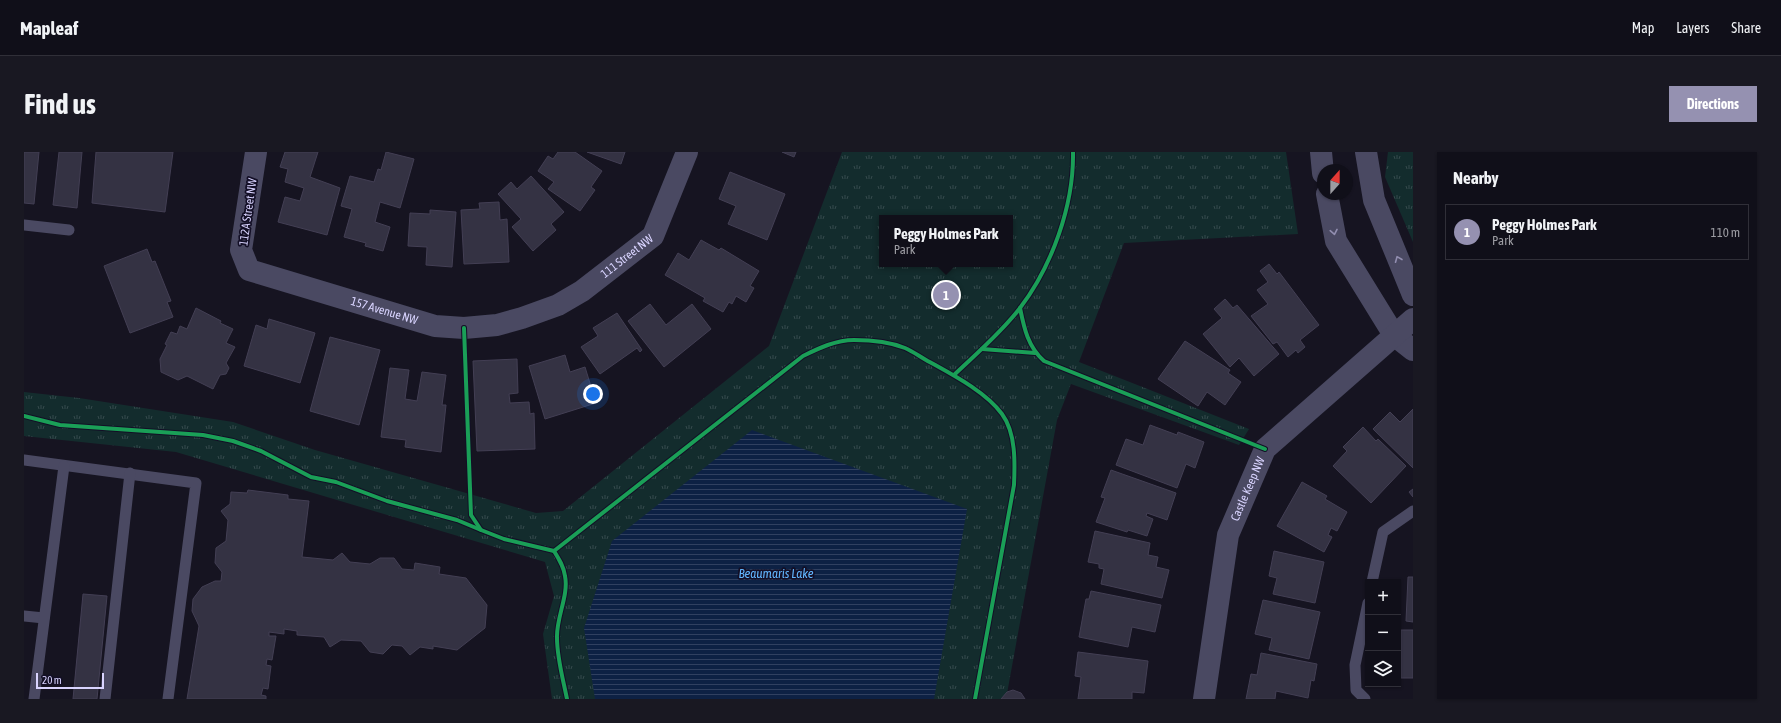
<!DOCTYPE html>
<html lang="en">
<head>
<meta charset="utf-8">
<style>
  body { margin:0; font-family:"Asap Condensed",sans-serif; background:#191822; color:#f1f3f6 }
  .controls { position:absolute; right:12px; bottom:12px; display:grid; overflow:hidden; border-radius:0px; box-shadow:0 1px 3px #0004 }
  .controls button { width:36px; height:36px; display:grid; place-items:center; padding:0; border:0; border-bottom:1px solid #302f38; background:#100f19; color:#f1f3f6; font:20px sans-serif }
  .compass { position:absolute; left:1293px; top:12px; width:36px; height:36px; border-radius:50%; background:#100f19; box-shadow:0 1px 3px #0004; rotate:21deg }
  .scale { position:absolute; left:12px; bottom:10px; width:68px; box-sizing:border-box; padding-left:4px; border:2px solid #d9d4ff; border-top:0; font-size:11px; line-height:14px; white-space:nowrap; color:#d9d4ff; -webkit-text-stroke:3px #130f26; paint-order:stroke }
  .you { position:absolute; left:569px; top:242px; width:14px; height:14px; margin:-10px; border:3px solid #fff; border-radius:50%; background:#1a73e8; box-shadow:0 0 0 6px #1a73e833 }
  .badge { display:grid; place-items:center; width:26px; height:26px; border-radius:50%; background:#9591b1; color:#fff; font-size:13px; font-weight:700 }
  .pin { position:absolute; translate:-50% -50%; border:2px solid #fff; box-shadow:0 1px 4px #0006 }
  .popup { position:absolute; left:855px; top:63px; width:134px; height:52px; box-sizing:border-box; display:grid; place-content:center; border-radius:0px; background:#100f19; filter:drop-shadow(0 1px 3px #0005); font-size:13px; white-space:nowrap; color:#9c9ca2 }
  .popup b { font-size:15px; color:#f1f3f6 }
  .popup::after { content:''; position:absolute; left:50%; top:100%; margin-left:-8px; border:8px solid transparent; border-top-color:#100f19 }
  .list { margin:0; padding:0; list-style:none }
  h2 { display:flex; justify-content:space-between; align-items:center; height:52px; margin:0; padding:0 16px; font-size:17px }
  h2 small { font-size:13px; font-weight:400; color:#9c9ca2 }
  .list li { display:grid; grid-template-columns:26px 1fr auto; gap:12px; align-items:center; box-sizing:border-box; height:56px; margin:0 8px 8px; padding:0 8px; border:1px solid #302f38; border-radius:0px }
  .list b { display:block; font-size:15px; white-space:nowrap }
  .list p { margin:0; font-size:13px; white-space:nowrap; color:#9c9ca2 }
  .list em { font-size:13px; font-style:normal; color:#9c9ca2 }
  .icon { flex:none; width:22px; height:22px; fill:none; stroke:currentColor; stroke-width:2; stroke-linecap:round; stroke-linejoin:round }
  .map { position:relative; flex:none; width:1389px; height:547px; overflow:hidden; border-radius:0px }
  header { display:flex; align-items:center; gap:24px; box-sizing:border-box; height:56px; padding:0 20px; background:#100f19; border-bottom:1px solid #302f38 }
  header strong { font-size:19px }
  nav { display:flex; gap:22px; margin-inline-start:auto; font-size:14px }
  .intro { display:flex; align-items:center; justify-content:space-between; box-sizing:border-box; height:96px; padding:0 24px }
  h1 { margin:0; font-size:28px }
  .button { padding:10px 18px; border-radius:0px; background:#9591b1; color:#fff; font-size:14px; font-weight:700 }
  main { display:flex; gap:24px; padding:0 24px }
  aside { flex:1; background:#100f19; border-radius:0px; box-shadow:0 1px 3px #0004 }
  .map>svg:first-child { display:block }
  .grass { fill:url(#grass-tufts); fill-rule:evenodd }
  .water { fill:url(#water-rules) }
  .building { fill:#343243; stroke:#433f54 }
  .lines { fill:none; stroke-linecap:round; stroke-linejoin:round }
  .lane { stroke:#4a4962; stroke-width:11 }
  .street { stroke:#4a4962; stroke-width:22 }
  .cycleway-casing { stroke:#130f26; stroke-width:6 }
  .cycleway { stroke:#1a9f57; stroke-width:4 }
  .oneway { stroke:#928eb0 }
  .labels { text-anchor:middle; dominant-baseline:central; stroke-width:3.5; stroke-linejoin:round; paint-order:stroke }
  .street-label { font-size:12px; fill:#d9d4ff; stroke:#130f26 }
  .water-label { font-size:13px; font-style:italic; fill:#62b6ff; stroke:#130f26 }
</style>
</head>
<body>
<header>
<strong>Mapleaf</strong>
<nav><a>Map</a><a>Layers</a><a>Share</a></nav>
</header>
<div class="intro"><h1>Find us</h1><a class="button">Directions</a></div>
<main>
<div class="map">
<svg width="1389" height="547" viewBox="0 0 1389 547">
  <defs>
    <pattern id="grass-tufts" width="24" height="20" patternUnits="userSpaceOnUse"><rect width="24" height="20" fill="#132c2d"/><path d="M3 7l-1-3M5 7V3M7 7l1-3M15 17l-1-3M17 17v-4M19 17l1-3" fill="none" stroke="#354a4c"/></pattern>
    <pattern id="water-rules" width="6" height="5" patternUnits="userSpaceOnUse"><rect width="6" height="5" fill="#0d2144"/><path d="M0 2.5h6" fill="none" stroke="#304060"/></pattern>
  </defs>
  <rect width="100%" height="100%" fill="#161421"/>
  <g class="grass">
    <path d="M818,0H1262L1274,82L1100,91L1055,210L1225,277L1215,293L1047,232L1033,268L982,547H528L519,482L530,444L521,410L152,300L0,284V240L55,246L209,270L291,298L512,361L539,359L745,194ZM858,66H986V112H858Z"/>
    <polygon points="1364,0 1389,0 1389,90 1361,25"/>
  </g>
  <polygon class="water" points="728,278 943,357 910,547 571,547 560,476 588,389"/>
  <g class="building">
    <polygon points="0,0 15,0 10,52 0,51"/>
    <polygon points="35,0 58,0 53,56 29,53"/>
    <polygon points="72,0 149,0 141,60 68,51"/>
    <polygon points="261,0 294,0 286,25 316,36 303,83 254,70 261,45 276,49 280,36 261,30 264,17 256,15"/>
    <polygon points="362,0 390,7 376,56 356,50 351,70 366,75 359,99 341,94 342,91 320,85 328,57 317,54 326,24 350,30 354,17 357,18"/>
    <polygon points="534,0 551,0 578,19 567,35 571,38 556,59 524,37 530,30 514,19 524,4 529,7"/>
    <polygon points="563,0 601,0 597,12"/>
    <polygon points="758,0 772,0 770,5"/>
    <polygon points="706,20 761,42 743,88 704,72 712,54 695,47"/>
    <polygon points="507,24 540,60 527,72 532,78 509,99 488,75 497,67 474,42 487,30 493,37"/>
    <polygon points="475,50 476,68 483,67 485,110 440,112 437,58 456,57 455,51"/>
    <polygon points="406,58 432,60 428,115 402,113 403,95 384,94 386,61 406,62"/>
    <polygon points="677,88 695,98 697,96 735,119 726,134 730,136 722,150 712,144 708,152 705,150 699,160 679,149 681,146 641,123 654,101 665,108"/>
    <polygon points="123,97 128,110 131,109 147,149 143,150 149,165 106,181 80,114"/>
    <polygon points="1245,112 1253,122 1255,120 1295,173 1276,188 1281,195 1274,201 1272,198 1264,205 1253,190 1249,192 1227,164 1244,152 1233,138 1244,130 1236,119"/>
    <polygon points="1201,147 1209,156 1213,153 1255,202 1230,224 1215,206 1206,215 1179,182 1198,166 1190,157"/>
    <polygon points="626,152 642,173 668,152 687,177 640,215 604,169"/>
    <polygon points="172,156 197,169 196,171 209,177 202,191 211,195 202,211 205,216 202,222 196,223 189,237 163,224 154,228 137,220 136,207 143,193 141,192 147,180 153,182 156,174 163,177"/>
    <polygon points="593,161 618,198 616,200 613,196 576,222 557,195 574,184 569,176"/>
    <polygon points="245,167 291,181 276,231 220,214 232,173 243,177"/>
    <polygon points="306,185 356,198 335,273 286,259"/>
    <polygon points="1161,189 1206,218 1204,221 1217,230 1201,253 1183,240 1174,254 1134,227"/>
    <polygon points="541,203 546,220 561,215 572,251 521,267 505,214"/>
    <polygon points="493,207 494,241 485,242 486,251 505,250 506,262 510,261 511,297 453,299 449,209"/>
    <polygon points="366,216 385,218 381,247 393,249 398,220 422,223 418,253 422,253 417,300 381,295 382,288 357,285"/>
    <polygon points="1389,257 1389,316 1349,277 1366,260 1376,270"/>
    <polygon points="1126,273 1153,283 1154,280 1180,290 1171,316 1162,312 1153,336 1092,313 1102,287 1119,293"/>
    <polygon points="1339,275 1352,289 1354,287 1382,314 1347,351 1309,314 1323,299 1319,295"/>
    <polygon points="1087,318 1152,341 1143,368 1123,361 1122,364 1129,367 1123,384 1104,378 1103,380 1072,370 1081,346 1077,345"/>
    <polygon points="1278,330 1303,344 1301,347 1323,360 1313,379 1307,376 1304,383 1308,385 1300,400 1253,374"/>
    <polygon points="1389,337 1389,345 1385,340"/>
    <polygon points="224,338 264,343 264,347 285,349 278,405 309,408 318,401 326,410 346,412 356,406 370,406 378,417 390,418 391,411 416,415 415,422 442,426 463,453 461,476 433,498 409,494 409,497 396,495 386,503 378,494 368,493 359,502 346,500 337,489 317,488 306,495 300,485 273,483 273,479 260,477 260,482 245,480 245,484 252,484 248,508 243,507 242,513 247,514 244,537 239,536 237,543 242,544 242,547 163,547 175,474 168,459 169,447 178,435 191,429 197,429 198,420 191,411 192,396 202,389 204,368 197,359 206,352 207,340 223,341"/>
    <polygon points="1071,379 1126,391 1124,403 1134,405 1132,415 1145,418 1138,446 1077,432 1080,417 1075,416 1075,412 1064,410"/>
    <polygon points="1250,399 1300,410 1291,451 1249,442 1253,426 1245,424"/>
    <polygon points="1384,425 1389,425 1389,470 1382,469"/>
    <polygon points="1067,439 1137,453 1131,480 1108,475 1104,495 1055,485 1062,447 1065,447"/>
    <polygon points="59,442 83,444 73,547 49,547"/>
    <polygon points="1239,448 1296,460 1285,507 1245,498 1248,486 1231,482"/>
    <rect x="1377" y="478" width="12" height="48"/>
    <polygon points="1054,500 1124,509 1120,541 1108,540 1108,547 1054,547 1057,525 1051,524"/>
    <polygon points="1237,501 1293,512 1290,529 1287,528 1284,546 1252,539 1251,547 1222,547 1227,522 1233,523"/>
    <polygon points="989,538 997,541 1001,547 977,547 983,540"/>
  </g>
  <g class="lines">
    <g class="lane">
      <polyline points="0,73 45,78"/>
      <polyline points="0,308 172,331 144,547"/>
      <polyline points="1348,430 1359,380 1389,359"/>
      <polyline points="0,464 20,466"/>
      <polyline points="10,547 40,314"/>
      <polyline points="81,547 106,321"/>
      <polyline points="1341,547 1332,538 1331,513 1344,451"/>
    </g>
    <g class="street">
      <path id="s1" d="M232,0L217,98L225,118L411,174L440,176L473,173L498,166L534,153L558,139L629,84L663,0"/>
      <polyline points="1297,0 1299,21"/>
      <polyline points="1342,0 1350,48 1389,143"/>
      <polyline points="1303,42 1312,89 1370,183 1389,198"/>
      <path id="s2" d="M1180,547L1204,383L1241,297L1389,167"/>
    </g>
    <g class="cycleway-casing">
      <g id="cycleway">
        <path d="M996,156C1000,176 1004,195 1020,209L1241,297"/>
        <path d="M440,176L447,363L457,378L480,387L530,399C535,407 540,415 541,424C545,443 532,466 533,486C533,506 539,527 543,547"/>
        <polyline points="958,197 1011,201"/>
        <path d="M930,223C952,202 978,180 996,156C1028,114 1050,53 1049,0"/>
        <polyline points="0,264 36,273 179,283 209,289 237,299 287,325 312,330 363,349 433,368 457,378"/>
        <path d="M530,399L779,204C795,196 812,188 830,188C847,188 866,190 881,196C888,199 895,204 902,208C927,222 961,239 978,262C992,281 991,311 990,333L951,547"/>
      </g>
    </g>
    <use href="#cycleway" class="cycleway"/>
  </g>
  <defs><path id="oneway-chevron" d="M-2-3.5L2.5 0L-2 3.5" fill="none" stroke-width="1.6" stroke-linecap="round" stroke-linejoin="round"/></defs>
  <g class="oneway">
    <use href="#oneway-chevron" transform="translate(1310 80) rotate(79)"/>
    <use href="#oneway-chevron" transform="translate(1374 107) rotate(-112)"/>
  </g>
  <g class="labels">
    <g class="street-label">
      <text transform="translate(224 60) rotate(-82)">112A Street NW</text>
      <text stroke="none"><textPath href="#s1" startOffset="526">111 Street NW</textPath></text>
      <text stroke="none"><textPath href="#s1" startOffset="262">157 Avenue NW</textPath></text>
      <text stroke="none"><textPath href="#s2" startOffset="216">Castle Keep NW</textPath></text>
    </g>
    <g class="water-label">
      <text x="752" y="421">Beaumaris Lake</text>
    </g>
  </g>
</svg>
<div class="controls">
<button>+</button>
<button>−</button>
<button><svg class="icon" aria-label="layers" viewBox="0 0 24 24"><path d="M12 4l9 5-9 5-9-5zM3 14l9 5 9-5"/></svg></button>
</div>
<svg class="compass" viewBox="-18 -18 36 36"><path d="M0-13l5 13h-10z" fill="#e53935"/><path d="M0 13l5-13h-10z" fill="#9c9ca2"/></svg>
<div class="scale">20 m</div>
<div class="you"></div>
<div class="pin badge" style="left:922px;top:143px">1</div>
<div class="popup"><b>Peggy Holmes Park</b>Park</div>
</div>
<aside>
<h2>Nearby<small></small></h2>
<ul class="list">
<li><span class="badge">1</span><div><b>Peggy Holmes Park</b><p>Park</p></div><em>110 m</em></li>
</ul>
</aside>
</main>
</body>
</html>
